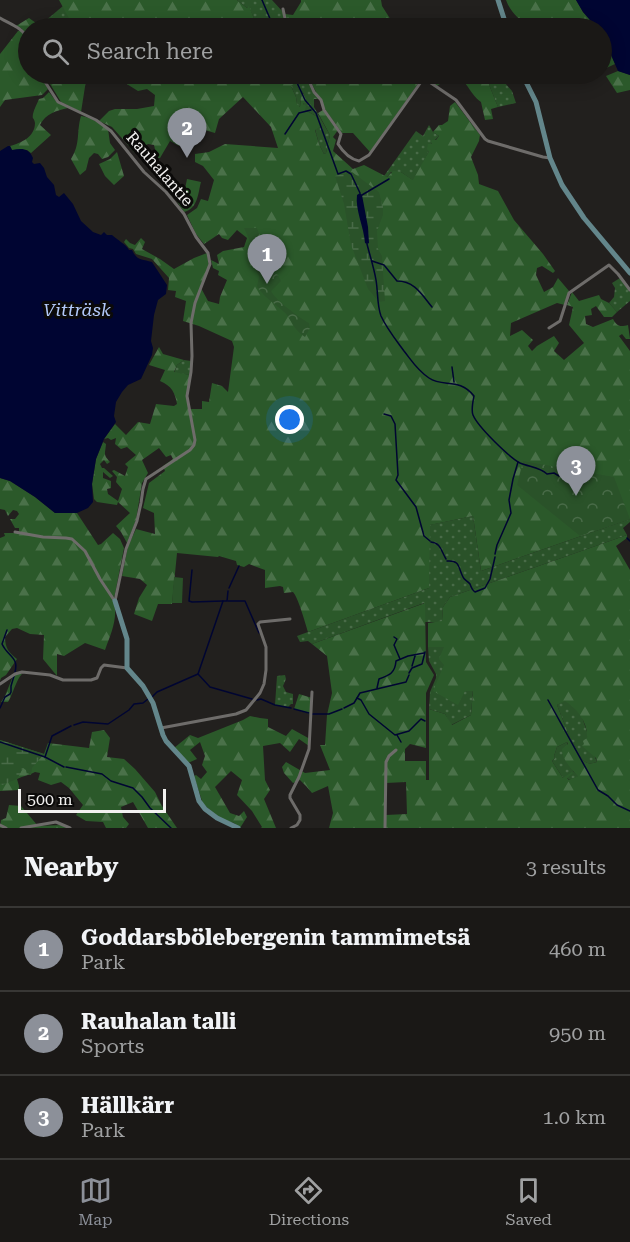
<!DOCTYPE html>
<html lang="en">
<head>
<meta charset="utf-8">
<style>
  body { margin:0; font-family:"Roboto Serif",serif; background:#23211f; color:#f1f3f6 }
  .scale { position:absolute; left:18px; bottom:15px; width:148px; box-sizing:border-box; padding-left:6px; border:3px solid #f2f1f0; border-top:0; font-size:16px; line-height:21px; white-space:nowrap; color:#f2f1f0; -webkit-text-stroke:4px #0b0a09; paint-order:stroke }
  .you { position:absolute; left:290px; top:420px; width:21px; height:21px; margin:-15px; border:4px solid #fff; border-radius:50%; background:#1a73e8; box-shadow:0 0 0 9px #1a73e833 }
  .badge { display:grid; place-items:center; width:39px; height:39px; border-radius:50%; background:#8c9099; color:#fff; font-size:20px; font-weight:700 }
  .pin { position:absolute; translate:-50% -50px; filter:drop-shadow(0 2px 3px #0008) }
  .pin::after { content:''; position:absolute; top:32px; width:21px; height:18px; background:inherit; clip-path:polygon(0 0,100% 0,50% 100%) }
  .list { margin:0; padding:0; list-style:none }
  h2 { display:flex; justify-content:space-between; align-items:center; height:78px; margin:0; padding:0 24px; font-size:26px }
  h2 small { font-size:20px; font-weight:400; color:#9fa0a1 }
  .list li { display:grid; grid-template-columns:39px 1fr auto; gap:18px; align-items:center; box-sizing:border-box; height:84px; padding:0 24px; border-top:2px solid #383735 }
  .list b { display:block; font-size:22px; white-space:nowrap }
  .list p { margin:0; font-size:20px; white-space:nowrap; color:#9fa0a1 }
  .list em { font-size:20px; font-style:normal; color:#9fa0a1 }
  .icon { flex:none; width:33px; height:33px; fill:none; stroke:currentColor; stroke-width:2; stroke-linecap:round; stroke-linejoin:round }
  .map { position:relative; flex:none; width:630px; height:828px; overflow:hidden }
  .search { position:absolute; background:#1a1816; box-shadow:0 3px 15px #0003; left:18px; right:18px; top:18px; height:66px; display:flex; align-items:center; gap:15px; box-sizing:border-box; padding:0 21px; border-radius:33px; color:#9fa0a1; font-size:22px }
  .sheet { height:330px; background:#1a1816 }
  nav { display:flex; justify-content:space-around; align-items:center; box-sizing:border-box; height:84px; border-top:2px solid #383735; background:#1a1816; font-size:16px; color:#9fa0a1 }
  nav a { display:grid; justify-items:center; gap:3px }
  nav .on { color:#8c9099 }
  .map>svg:first-child { display:block }
  .grass { fill:url(#grass-dots) }
  .forest { fill:url(#forest-firs); fill-rule:evenodd }
  .wetland { fill:url(#wetland-marsh) }
  .park { fill:url(#park-crowns) }
  .pitch { fill:#2a5229 }
  .water { fill:#000532 }
  .lines { fill:none; stroke-linecap:round; stroke-linejoin:round }
  .stream { stroke:#000532; stroke-width:1.5 }
  .street { stroke:#6e6c6a; stroke-width:3 }
  .secondary { stroke:#63868b; stroke-width:5 }
  .labels { text-anchor:middle; dominant-baseline:central; stroke-width:6; stroke-linejoin:round; paint-order:stroke }
  .street-label { font-size:16px; fill:#f2f1f0; stroke:#0b0a09 }
  .water-label { font-size:18px; font-style:italic; fill:#b2c9f9; stroke:#0b0a09 }
</style>
</head>
<body>
<div class="map">
<svg width="630" height="828" viewBox="0 0 630 828">
  <defs>
    <pattern id="grass-dots" width="8" height="8" patternUnits="userSpaceOnUse" patternTransform="scale(1.5)"><rect width="8" height="8" fill="#2a5229"/><path d="M2 2h.1M6 6h.1" fill="none" stroke="#496b48" stroke-width="1.8" stroke-linecap="round"/></pattern>
    <pattern id="forest-firs" width="22" height="20" patternUnits="userSpaceOnUse" patternTransform="scale(1.5)"><rect width="22" height="20" fill="#2b592a"/><path d="M5 1l3.5 6h-7zM16 11l3.5 6h-7z" fill="#4a7149"/></pattern>
    <pattern id="wetland-marsh" width="20" height="14" patternUnits="userSpaceOnUse" patternTransform="scale(1.5)"><rect width="20" height="14" fill="#2a5229"/><path d="M1 5h8M5 5V1M11 12h8M15 12V8" fill="none" stroke="#496b48"/></pattern>
    <pattern id="park-crowns" width="20" height="18" patternUnits="userSpaceOnUse" patternTransform="scale(1.5)"><rect width="20" height="18" fill="#2a5229"/><path d="M2 6a3 3 0 1 1 6 0M12 15a3 3 0 1 1 6 0" fill="none" stroke="#496b48"/></pattern>
  </defs>
  <rect width="100%" height="100%" fill="#22201e"/>
  <g class="grass">
    <polygon points="237,0 272,0 283,12 285,28 264,28 255,21 249,7 247,8"/>
    <polygon points="63,6 76,28 39,28 38,27"/>
    <polygon points="293,74 305,74 319,99 314,99 314,107 330,135 326,153 324,154 319,144 315,129 320,126 316,116 305,110 303,105 305,102 304,94 298,85 297,86 301,94 300,107 297,105 296,97 291,86 296,78"/>
    <polygon points="480,74 497,74 512,91 516,103 498,107 488,82 479,82 477,79 481,75"/>
    <polygon points="429,125 433,132 439,136 431,144 429,151 414,181 401,172 391,172 387,177 384,176 416,131 423,136"/>
    <polygon points="620,278 630,292 630,301 617,312 609,303 614,297 615,288 612,283"/>
    <polygon points="184,360 191,361 190,375 174,373 177,365"/>
    <polygon points="473,516 481,571 630,519 630,522 623,528 627,535 450,597 443,607 442,622 425,622 424,603 312,644 308,641 300,642 297,636 429,588 429,525"/>
    <polygon points="444,646 465,691 473,690 471,715 451,725 445,714 429,709 430,692 436,678 436,674 429,661 428,647"/>
    <polygon points="285,675 286,679 283,686 286,692 293,694 293,704 291,704 288,707 275,705 277,676"/>
    <path d="M565,700L573,706L582,717L587,732V738L597,762C585,766 584,761 577,752V749L570,738L557,705Z"/>
    <polygon points="567,742 573,771 579,776 570,780 567,778 563,778 552,761 555,758 554,756 557,747"/>
  </g>
  <g class="forest">
    <polygon points="59,0 237,0 247,8 249,6 255,21 264,28 76,28 70,20"/>
    <polygon points="301,0 381,0 382,6 396,28 288,28 285,14 293,15 301,2"/>
    <path d="M506,0H576L583,12L597,28H528C520,19 510,12 506,0Z"/>
    <polygon points="29,18 36,23 39,28 28,28 28,36 21,28 16,26"/>
    <polygon points="18,31 21,31 28,40 28,74 39,74 48,89 42,95 5,100 0,107 0,54"/>
    <polygon points="602,34 615,64 602,70"/>
    <polygon points="618,71 630,75 630,90 617,93 606,76"/>
    <polygon points="44,74 101,74 98,76 87,74 81,112 61,102"/>
    <path d="M113,74H293L296,78V83L291,86L296,97L297,104L300,107C301,98 301,93 297,86L299,84L307,102L303,104L306,106L305,110L316,116L321,126L315,130L319,144L324,154L326,153L330,135L318,113L323,110L338,130L333,137L336,140L333,151L353,169L364,165L387,177L393,171L401,172L413,180L429,151L427,149L428,144H431L432,143L431,141L432,140H436L439,136L433,132L439,125H442L448,121L450,106L455,102L480,135L479,141L471,157L478,175L479,184L498,191L514,220L543,254L555,271L553,273L542,266L537,268L536,275L544,292L553,287L558,278L569,291L565,305L557,303L511,323L510,336L522,330L533,340L528,346L532,351L537,346L554,336L559,343L554,351L564,360L584,343L569,325L573,307L567,305L572,292L579,301L599,295L601,299L609,303L617,312L612,317H604L596,306L591,309L592,315L585,316L586,324L593,327L613,319C617,327 621,327 628,325L630,339H626L622,334L619,336L630,351V519L481,571L473,516L430,525L429,588L308,632C305,622 298,597 293,592L284,593L283,587L280,586L265,588V570L249,564L244,567L237,565L236,561L219,556L218,557L177,553L172,604H158L152,621L134,614L139,598L147,585L140,579L122,576L128,546L136,529L155,534L154,513L143,508L149,483L165,471L163,466L173,459L171,455L166,457L159,448L142,460L148,473L142,483L136,520L127,543L121,532L116,526L130,513L118,502L117,505L97,502L94,499L92,484L96,459L103,442L106,444C105,455 103,454 110,462L107,464L104,460L100,464L102,468H104L113,476L110,478L103,472V478L111,481V488L107,489L108,494L118,501L122,489L116,482L117,477L112,471L114,470L125,476L128,467L125,464L136,455L127,447L121,449L115,444L116,438L111,440L108,438L104,439L115,424L126,435L138,422L150,424L156,404L174,406L177,404C175,393 172,386 160,381L165,370L149,365L159,347L163,354L184,360L177,365L174,372L190,375L187,396L189,409H202V401L209,402L212,383L222,386L228,392L234,347L232,341L199,326L183,321L186,301L175,297L176,291L168,290L169,278L152,259L136,254L133,249L129,248L124,242L126,239L130,243L135,245L141,238L145,242L142,249L160,259L174,269L194,258L207,253L209,265L201,288L208,301L219,304L220,297L227,280L218,275L219,271L213,268L211,260L219,264L217,255L223,251L244,247L247,238L237,230L228,240L222,238L219,234L204,244L196,234L187,215L197,208L201,199L208,201L214,180L203,166L195,162V154L209,152L225,144L278,148L271,127L243,97L219,119L215,133L201,129L196,132L195,140L184,138L179,146L170,141L160,158H158L156,154L154,145L148,144L135,153L112,127L99,121L109,111L115,109H137L154,106L155,95L147,89L138,91L122,81H115Z"/>
    <path d="M307,74H480L481,75L477,79L480,82H488L498,107L491,109L493,119L485,120L481,102C464,90 466,64 437,86L425,78L420,81L370,152L353,133H342L324,108Z"/>
    <path d="M49,92L56,101L68,108C56,111 46,113 40,125L51,135L31,153L27,150H12L10,146C21,143 35,137 35,123C34,116 32,121 33,114C34,109 37,104 39,99L43,98Z"/>
    <path d="M81,116C91,117 100,124 108,129L110,143L115,150L108,157L102,159L98,154L94,153L89,158L86,170L80,175L71,159C81,143 76,133 81,116Z"/>
    <polygon points="117,152 124,176 114,185 105,176 99,164 110,159"/>
    <path d="M187,179L201,182C198,193 198,209 184,212L176,200L184,194Z"/>
    <path d="M0,478L10,481L35,497L55,513H77L98,545L101,544L113,533L120,539L124,548L115,594L113,599C119,617 111,633 105,650L85,643L64,656L57,654V676L43,659L44,635L30,634L17,628L12,629L5,637C5,648 9,653 17,659L6,675L1,678L0,681V538L5,536L4,533H15L19,531V528H15L10,519H15L19,514L17,511L13,510L8,516L5,510L0,509Z"/>
    <path d="M627,535V538L616,546L630,570V828H329L333,813L328,786L312,793L306,786L300,780L293,783L284,773L282,767L286,762L305,773L330,770L320,745H325L327,715L332,693L327,656L312,644L425,603L426,662L434,675L426,693V748L410,744L405,749V761H426V780H429V709L445,714L452,725L471,715L473,691H465L458,705L433,691L444,665L439,659L444,647H428V623L442,621L443,607L450,597ZM565,701C577,709 588,722 587,738L583,741L584,744L582,746L596,758L597,762C585,766 584,761 577,752V749L570,738L557,705ZM567,742L568,744L562,749C562,759 571,769 578,776L569,780L567,778L573,773L572,772L563,778L552,761L555,758L554,756L557,747ZM406,782L407,814L386,815V783Z"/>
    <path d="M18,673L22,674C16,680 13,694 8,702H1L5,696L13,676Z"/>
    <polygon points="299,694 312,698 310,714 294,709"/>
    <polygon points="250,716 260,718 268,719 268,727 286,736 292,729 310,739 309,746 299,739 290,752 280,743 263,746 265,780 270,790 264,799 276,828 261,828 262,827 252,811 237,795 242,780 231,771 215,787 230,813 239,816 244,811 247,817 240,828 234,823 221,819 203,804 194,776 196,775 201,779 207,772 202,765 205,756 200,742 190,750 197,759 188,763 174,748 190,735 198,738 243,720"/>
    <path d="M104,730L110,738L107,757L124,759L135,769L155,792L162,806L177,828H148L133,802L121,807L123,817L129,824L126,828H106L103,822L86,821L76,815L83,805L69,788L61,782L51,785L38,780L40,773L35,772C30,775 23,776 17,779L19,786V790L0,791V740L44,754L48,743L89,748L92,732Z"/>
    <polygon points="9,805 21,806 38,826 62,825 67,828 0,828 1,820 6,818"/>
  </g>
  <g class="wetland">
    <polygon points="352,172 379,192 383,207 383,215 377,231 378,249 382,256 385,301 379,302 368,289 351,245 344,204 335,176"/>
    <polygon points="0,740 44,754 32,768 31,775 27,775 26,770 23,768 17,779 2,785 0,783"/>
  </g>
  <g class="park">
    <path d="M244,228H257L264,245C258,254 263,261 267,270L278,275L281,281L271,291C275,300 300,318 309,323L310,328L305,337C292,329 293,320 283,311C273,302 266,299 257,287L259,276L254,268L252,256L253,248Z"/>
    <polygon points="523,461 614,477 630,519 580,536 517,485"/>
  </g>
  <polygon class="pitch" points="174,577 183,578 182,603 172,603"/>
  <g class="water">
    <polygon points="576,0 630,0 630,75 618,71 602,34 602,28 597,28 583,12"/>
    <path d="M8,146H10L12,150C22,148 29,148 33,158L32,162L34,164L40,163L44,168L47,177L54,185L56,195L59,197L64,193L73,204L81,221L93,232L101,235L104,232L107,235H112C117,240 126,244 129,250H132C137,261 142,259 152,262L167,285L166,294L158,300L154,315L151,341L153,348L152,355L141,379L128,385L122,392L116,402L114,416L116,422L104,439L96,459L92,484L93,502L88,508L77,513H55L35,497L10,481L0,478V151Z"/>
    <path d="M360,193L362,195L368,227L369,243L367,244L365,243C364,227 355,210 357,195Z"/>
  </g>
  <g class="lines">
    <g class="stream">
      <polyline points="262,0 274,28"/>
      <polyline points="293,74 305,100 316,113 338,174 346,171 351,174 360,193"/>
      <polyline points="285,134 299,113 311,110"/>
      <polyline points="362,195 389,179"/>
      <path d="M367,244C370,256 374,268 376,280C378,291 377,306 381,316C387,329 396,340 404,351C412,361 417,370 429,378C443,388 459,377 474,396C473,401 471,410 473,415C478,427 509,457 520,463C529,467 540,467 547,474L554,473L559,476"/>
      <path d="M372,261L384,265L397,281C415,281 422,295 432,307"/>
      <polyline points="452,367 454,382"/>
      <polyline points="384,414 391,416 395,424 398,475 396,480 416,507 424,536 430,541"/>
      <polyline points="627,538 630,541"/>
      <path d="M431,542C441,543 441,551 446,559"/>
      <polyline points="495,554 497,545 511,513 509,500 513,479 518,462"/>
      <path d="M447,561C460,560 458,567 463,577C464,580 468,581 470,584C471,587 472,590 475,592L485,588L490,579L495,557"/>
      <polyline points="192,570 189,601 192,602 223,601"/>
      <polyline points="229,588 239,566"/>
      <polyline points="228,601 245,601 259,633"/>
      <path d="M7,630L2,644C8,657 19,657 15,672"/>
      <polyline points="394,637 397,639 394,645 400,659"/>
      <polyline points="412,666 415,656"/>
      <polyline points="409,673 412,668 422,664 425,652"/>
      <polyline points="198,674 210,687 252,699"/>
      <path d="M377,688L379,679C390,675 395,673 396,661L408,656L424,653"/>
      <polyline points="152,697 157,692 198,674 223,601 227,601 228,591"/>
      <polyline points="357,698 361,700 369,714 395,735 409,731 421,719 425,721"/>
      <polyline points="257,700 261,699 275,705 291,708"/>
      <polyline points="548,700 598,790 608,796 617,805 630,811"/>
      <polyline points="0,708 5,697 10,694 11,692 11,686 14,676"/>
      <polyline points="344,708 354,703 360,693 406,682 409,675"/>
      <polyline points="294,709 309,713"/>
      <polyline points="312,714 329,714 342,709"/>
      <polyline points="74,725 83,722 108,724 129,710 134,704 143,703 148,699"/>
      <polyline points="397,735 401,742"/>
      <polyline points="0,742 45,757 64,767"/>
      <polyline points="45,757 52,736 71,726"/>
      <polyline points="66,767 102,774 111,781 133,788 142,797 150,808 171,828"/>
    </g>
    <g class="street">
      <polyline points="283,9 287,28"/>
      <path d="M0,18C10,24 23,28 28,39"/>
      <polyline points="40,74 58,102 96,120 111,131 144,172 166,192 184,214 196,237 208,253 210,264 195,303 191,323 192,356 191,372 187,396 195,440 194,445 190,450 146,479 143,489 141,503 137,521 126,549 115,601"/>
      <path d="M306,74L314,92L321,100L324,110L341,134L338,144C343,152 350,159 359,161L369,155L421,82L425,79L456,100L485,139L488,141L543,157L550,158"/>
      <polyline points="549,328 560,321 569,293 609,265 618,274 630,290"/>
      <polyline points="15,532 43,537 66,538 72,539 85,551 100,579 114,600"/>
      <polyline points="0,684 15,674 22,672 50,675 63,680 91,680 97,678 101,668 104,665 127,668"/>
      <polyline points="161,728 236,714 246,710 260,693 264,684 266,670 266,647 258,624 260,622 290,619"/>
      <polyline points="0,825 6,828"/>
      <polyline points="21,828 56,822 70,828"/>
      <polyline points="291,828 297,825 300,820 300,815 290,798 290,795 299,777 309,749 312,692"/>
      <polyline points="385,828 386,762 389,756 396,750"/>
    </g>
    <g class="secondary">
      <polyline points="498,0 507,28"/>
      <polyline points="522,74 536,102 550,158 562,185 584,218 630,273"/>
      <polyline points="115,601 127,639 127,668 143,686 153,703 163,735 166,741 189,766 199,801 205,809 217,818 238,828"/>
    </g>
  </g>
  <g class="labels">
    <g class="street-label">
      <text transform="translate(160 169) rotate(49)">Rauhalantie</text>
    </g>
    <g class="water-label">
      <text x="77" y="309">Vitträsk</text>
    </g>
  </g>
</svg>
<div class="scale">500 m</div>
<div class="you"></div>
<div class="pin badge" style="left:267px;top:284px">1</div>
<div class="pin badge" style="left:187px;top:158px">2</div>
<div class="pin badge" style="left:576px;top:496px">3</div>
<div class="search"><svg class="icon" aria-label="search" viewBox="0 0 24 24"><circle cx="10" cy="10" r="6"/><path d="M15 15l6 6"/></svg>Search here</div>
</div>
<section class="sheet">
<h2>Nearby<small>3 results</small></h2>
<ul class="list">
<li><span class="badge">1</span><div><b>Goddarsbölebergenin tammimetsä</b><p>Park</p></div><em>460 m</em></li>
<li><span class="badge">2</span><div><b>Rauhalan talli</b><p>Sports</p></div><em>950 m</em></li>
<li><span class="badge">3</span><div><b>Hällkärr</b><p>Park</p></div><em>1.0 km</em></li>
</ul>
</section>
<nav>
<a class="on"><svg class="icon" aria-label="map" viewBox="0 0 24 24"><path d="M3 6l6-2 6 2 6-2v14l-6 2-6-2-6 2zM9 4v14M15 6v14"/></svg>Map</a>
<a><svg class="icon" aria-label="directions" viewBox="0 0 24 24"><path d="M12 3l9 9-9 9-9-9zM9 14v-3h6M13 9l2 2-2 2"/></svg>Directions</a>
<a><svg class="icon" aria-label="saved" viewBox="0 0 24 24"><path d="M7 4h10v16l-5-4-5 4z"/></svg>Saved</a>
</nav>
</body>
</html>
